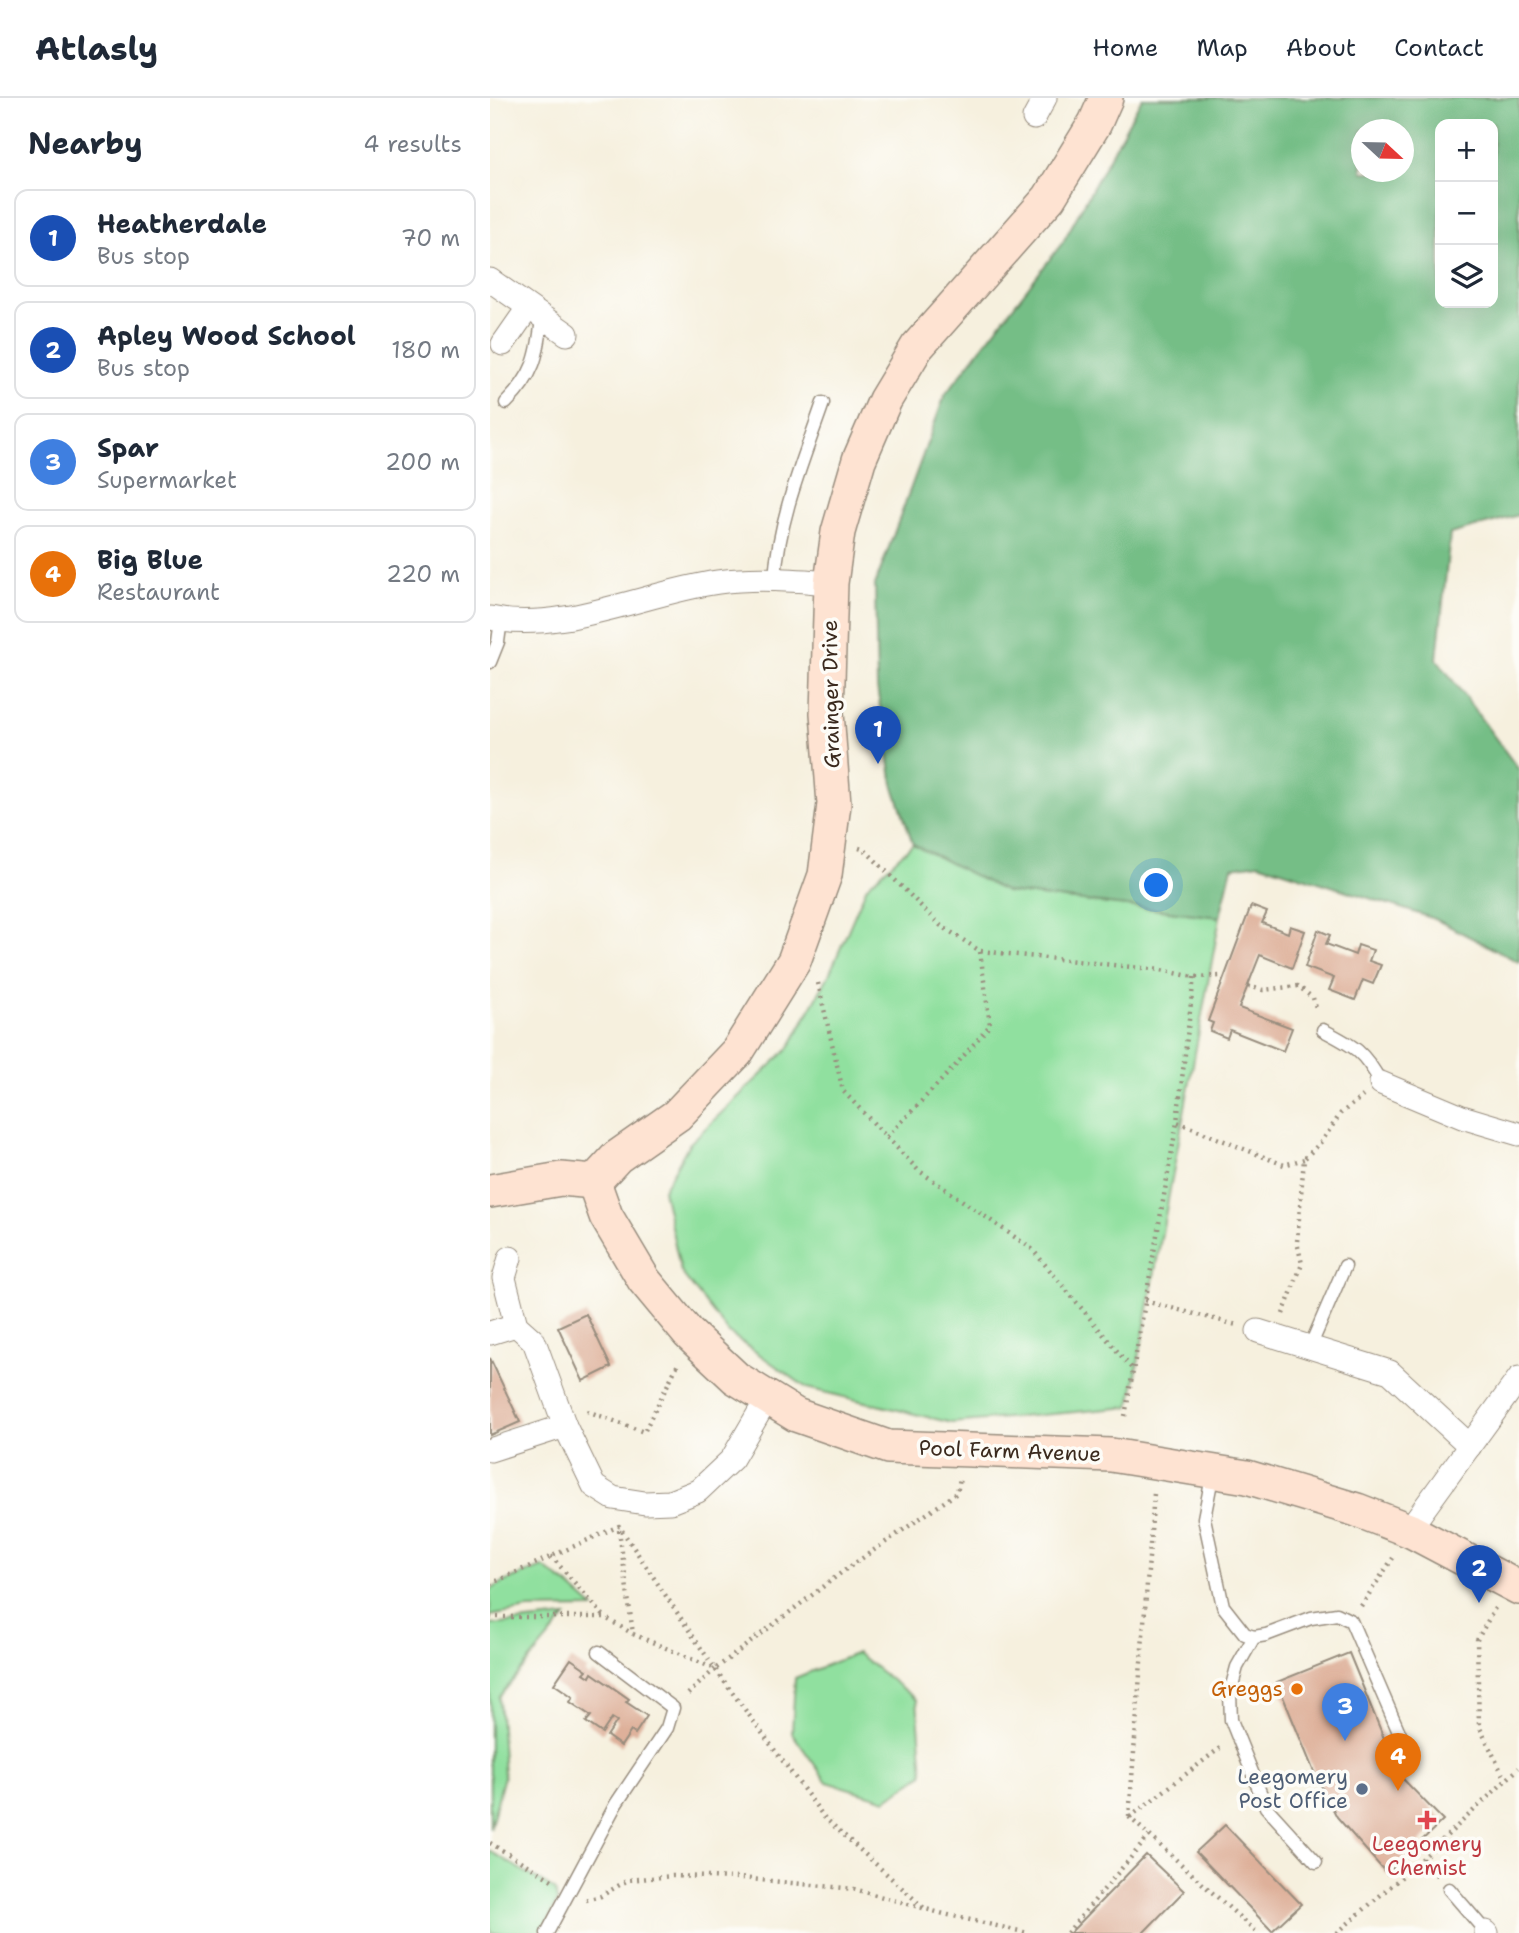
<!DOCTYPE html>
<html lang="en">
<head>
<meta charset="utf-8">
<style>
  body { margin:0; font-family:"Shantell Sans",sans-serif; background:#f2f2f3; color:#1f2937 }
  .controls { position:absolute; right:21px; top:21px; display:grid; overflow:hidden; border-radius:14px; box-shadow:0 7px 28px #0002 }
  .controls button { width:63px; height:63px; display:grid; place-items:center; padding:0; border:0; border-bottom:2px solid #e0e1e3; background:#fff; color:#1f2937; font:35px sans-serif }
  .compass { position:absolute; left:861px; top:21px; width:63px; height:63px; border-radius:50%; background:#fff; box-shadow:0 7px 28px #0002; rotate:112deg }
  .you { position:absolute; left:667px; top:788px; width:24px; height:24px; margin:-18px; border:5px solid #fff; border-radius:50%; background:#1a73e8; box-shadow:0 0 0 10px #1a73e833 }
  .badge { display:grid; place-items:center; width:46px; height:46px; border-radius:50%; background:#111827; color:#fff; font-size:23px; font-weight:700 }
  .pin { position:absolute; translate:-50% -58px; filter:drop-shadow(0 2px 4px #0008) }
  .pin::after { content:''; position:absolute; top:37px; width:24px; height:21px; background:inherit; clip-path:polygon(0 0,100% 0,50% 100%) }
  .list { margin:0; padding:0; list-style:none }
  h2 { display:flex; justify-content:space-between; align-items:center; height:91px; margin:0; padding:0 28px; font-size:30px }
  h2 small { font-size:23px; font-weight:400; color:#747a83 }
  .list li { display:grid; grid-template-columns:46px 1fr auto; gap:21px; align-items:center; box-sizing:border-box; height:98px; margin:0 14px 14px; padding:0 14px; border:2px solid #e0e1e3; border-radius:14px }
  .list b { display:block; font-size:26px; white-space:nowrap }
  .list p { margin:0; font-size:23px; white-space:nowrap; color:#747a83 }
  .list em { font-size:23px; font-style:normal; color:#747a83 }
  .icon { flex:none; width:38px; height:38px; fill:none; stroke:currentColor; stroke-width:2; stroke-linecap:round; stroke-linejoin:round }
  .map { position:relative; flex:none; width:1029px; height:1835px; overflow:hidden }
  header { display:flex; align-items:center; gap:42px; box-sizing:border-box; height:98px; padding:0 35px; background:#fff; border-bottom:2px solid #e0e1e3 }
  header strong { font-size:33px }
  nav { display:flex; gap:38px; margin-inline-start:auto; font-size:24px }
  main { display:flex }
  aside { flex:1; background:#fff }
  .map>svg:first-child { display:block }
  .green { fill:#90e09f; stroke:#66855e; stroke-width:2 }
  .forest { fill:#74be86; stroke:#587452; stroke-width:2; fill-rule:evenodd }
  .building { fill:#deb09a }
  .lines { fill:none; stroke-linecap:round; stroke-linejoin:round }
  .lane-casing { stroke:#988d7e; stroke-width:15 }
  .street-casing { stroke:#988d7e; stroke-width:25 }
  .secondary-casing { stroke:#988d7e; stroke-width:36 }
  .path { stroke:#988d7e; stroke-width:4.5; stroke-dasharray:2 5; stroke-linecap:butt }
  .lane { stroke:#fff; stroke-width:12 }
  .street { stroke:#fff; stroke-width:23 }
  .secondary { stroke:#fee3d2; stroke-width:33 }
  .food-dot { fill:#e8710a; stroke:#fdfcf7; stroke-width:2.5 }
  .service-dot { fill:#5c6f8a; stroke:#fdfcf7; stroke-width:2.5 }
  .health-dot { fill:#e0444e; stroke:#fdfcf7; stroke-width:2.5 }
  .labels { text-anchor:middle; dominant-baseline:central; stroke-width:7; stroke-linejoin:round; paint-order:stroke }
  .street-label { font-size:21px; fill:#3b2a1e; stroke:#fdfcf7 }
  .food-label { font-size:21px; fill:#c56008; stroke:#fdfcf7; text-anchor:end }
  .service-label { font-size:21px; fill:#4e5e75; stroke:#fdfcf7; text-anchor:end }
  .health-label { font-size:21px; fill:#be3a42; stroke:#fdfcf7 }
</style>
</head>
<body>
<header>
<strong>Atlasly</strong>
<nav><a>Home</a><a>Map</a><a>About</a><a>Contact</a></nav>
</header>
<main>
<aside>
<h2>Nearby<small>4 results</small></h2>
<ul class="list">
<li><span class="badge" style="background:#1a4fb4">1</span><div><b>Heatherdale</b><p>Bus stop</p></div><em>70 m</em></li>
<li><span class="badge" style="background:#1a4fb4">2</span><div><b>Apley Wood School</b><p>Bus stop</p></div><em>180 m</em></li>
<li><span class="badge" style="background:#3f7fe0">3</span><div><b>Spar</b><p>Supermarket</p></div><em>200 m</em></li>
<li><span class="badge" style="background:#e8710a">4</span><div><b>Big Blue</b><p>Restaurant</p></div><em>220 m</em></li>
</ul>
</aside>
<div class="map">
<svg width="1029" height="1835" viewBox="0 0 1029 1835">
  <rect width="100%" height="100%" fill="#fdfcf7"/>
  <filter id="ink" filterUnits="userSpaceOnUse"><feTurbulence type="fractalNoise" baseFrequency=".0143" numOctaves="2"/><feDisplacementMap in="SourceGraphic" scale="14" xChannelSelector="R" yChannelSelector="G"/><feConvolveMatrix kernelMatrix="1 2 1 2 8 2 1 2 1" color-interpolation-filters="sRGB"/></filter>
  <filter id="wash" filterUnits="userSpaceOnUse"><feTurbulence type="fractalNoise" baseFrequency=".00686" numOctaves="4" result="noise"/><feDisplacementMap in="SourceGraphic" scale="28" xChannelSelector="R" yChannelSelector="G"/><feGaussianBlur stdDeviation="1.57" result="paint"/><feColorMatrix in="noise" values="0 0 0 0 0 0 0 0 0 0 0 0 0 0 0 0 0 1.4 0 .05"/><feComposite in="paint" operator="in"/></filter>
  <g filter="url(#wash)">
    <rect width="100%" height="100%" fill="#f6f0de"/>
    <g class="green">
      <polygon points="423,746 517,794 730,819 640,1309 462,1325 317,1290 239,1235 191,1174 173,1092 199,1046 299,950 339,877 377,788"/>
      <polygon points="53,1469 77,1486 104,1510 38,1511 0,1518 0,1492 14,1484"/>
      <polygon points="76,1519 9,1599 14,1678 0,1731 0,1527"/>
      <polygon points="367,1555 427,1602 433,1676 396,1702 337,1684 302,1635 305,1580"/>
      <polygon points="0,1753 65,1792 67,1803 53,1835 0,1835"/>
    </g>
    <path class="forest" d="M652,0H1029V417L960,436L947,561L1029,672V864L945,821L769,765L742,769L730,819L516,794L423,746L403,686L387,590L385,487L455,297L573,144ZM950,26H1003V205H950ZM872,32H914V74H872Z"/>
    <g id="blocks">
      <g class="building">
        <polygon points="761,808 777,814 772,825 798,835 800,828 815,833 802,870 770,857 749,910 802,930 793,953 740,932 737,940 720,933 723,925 718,923"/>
        <polygon points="828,832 840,837 836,846 865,857 868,847 883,852 879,863 891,867 883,886 873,882 865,902 839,892 844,880 815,869"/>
        <polygon points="96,1216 121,1269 93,1283 68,1229"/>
        <polygon points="0,1260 30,1324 0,1337"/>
        <polygon points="859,1555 909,1677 953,1722 897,1776 847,1719 824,1674 787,1584"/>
        <polygon points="81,1561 97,1572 94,1575 100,1579 102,1575 139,1601 136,1604 157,1618 145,1636 141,1633 131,1648 117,1638 127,1623 122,1620 112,1635 96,1624 101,1618 80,1604 83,1599 64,1586"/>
        <polygon points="735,1727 811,1806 782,1833 706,1754"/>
        <polygon points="656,1757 694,1793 653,1835 580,1835"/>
      </g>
    </g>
  </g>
  <g filter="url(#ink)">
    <use href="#blocks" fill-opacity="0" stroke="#988d7e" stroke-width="2"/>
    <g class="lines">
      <g class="lane-casing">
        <g id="lane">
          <path d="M16,305C44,277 48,258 52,220"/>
          <path d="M285,480C289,419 313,363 333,305"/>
          <polyline points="0,564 8,544 11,522"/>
          <path d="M833,932C864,948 874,953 891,985"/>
          <polyline points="820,1249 855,1168"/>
          <polyline points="723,1374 714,1420 733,1508 755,1536 764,1539 776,1537 821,1520 847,1516 861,1523 918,1655"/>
          <polyline points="764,1539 747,1569 740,1595 741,1622 776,1709 826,1764"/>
          <polyline points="959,1791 996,1834"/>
          <polyline points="57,1835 126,1706 177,1630 183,1610 109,1554"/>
        </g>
      </g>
      <g class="street-casing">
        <g id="street">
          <polyline points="544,20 555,0"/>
          <polyline points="0,182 77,236"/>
          <polyline points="13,246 38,210"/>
          <path d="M0,520C71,536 157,494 228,484C266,479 304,482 341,485"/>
          <polyline points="891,985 972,1019 1029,1036"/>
          <polyline points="20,1160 14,1180 26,1227 44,1243 75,1328 104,1388 123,1400 155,1405 180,1404 208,1393 242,1361 277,1301"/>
          <polyline points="768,1233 900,1274 980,1348"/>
          <polyline points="0,1235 26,1227"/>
          <polyline points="0,1352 75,1328"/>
          <polyline points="921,1433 928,1419 1029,1280"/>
          <polyline points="996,1834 997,1835"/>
        </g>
      </g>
      <g class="secondary-casing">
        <g id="secondary">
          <polyline points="104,1084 116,1118 154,1182 198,1235 246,1280 306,1317 398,1349 621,1357 757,1379 867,1412 921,1433 1029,1490"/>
          <polyline points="0,1093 71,1081 104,1084 127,1059 187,1017 247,954 304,863 335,777 344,706 337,615 341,485 348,434 369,362 395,302 427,249 559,100 605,25 616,0"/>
        </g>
      </g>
      <g class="path">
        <polyline points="369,750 375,752 450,827 490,853 671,872 704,879 732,878"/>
        <polyline points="704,879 687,1024 794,1067 814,1061"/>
        <polyline points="328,885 353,993 428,1072 542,1151 643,1272"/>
        <polyline points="758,888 773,892 808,888 823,900 827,913"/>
        <polyline points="397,1039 465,968 500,927 490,853"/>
        <polyline points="655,1203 747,1227"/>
        <polyline points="793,1216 812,1166 807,1144 814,1061 832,1043 851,1015 873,998"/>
        <polyline points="97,1313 154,1334 189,1264"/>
        <polyline points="635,1318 687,1024"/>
        <polyline points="129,1432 143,1536 225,1571 355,1472 467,1395 470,1380"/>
        <polyline points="61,1458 114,1518"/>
        <polyline points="0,1486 129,1428 225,1571 334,1719 434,1810"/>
        <polyline points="871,1508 903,1460"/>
        <polyline points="1005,1510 987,1542 989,1628 1015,1681"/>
        <polyline points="0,1519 114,1519 143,1536"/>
        <polyline points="198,1596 225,1571"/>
        <polyline points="639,1719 664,1395"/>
        <polyline points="639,1719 767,1835"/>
        <polyline points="640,1719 730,1650"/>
        <polyline points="0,1745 62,1782"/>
        <polyline points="932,1761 947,1778"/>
        <polyline points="96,1802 111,1798 138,1782 183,1778 250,1780 364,1791 454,1816 538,1835"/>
        <polyline points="577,1835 659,1738"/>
        <polyline points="847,1835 932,1761 1029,1670"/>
      </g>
      <use href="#lane" class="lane"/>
      <use href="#street" class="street"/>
      <use href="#secondary" class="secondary"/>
    </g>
  </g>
  <circle class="food-dot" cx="807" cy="1591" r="7"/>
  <circle class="service-dot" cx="872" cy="1691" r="7"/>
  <path class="health-dot" d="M933.5 1711.5h7v7h7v7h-7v7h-7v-7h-7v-7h7z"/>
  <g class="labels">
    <g class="street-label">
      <text transform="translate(341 596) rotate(-91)">Grainger Drive</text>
      <text transform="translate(520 1353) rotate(2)">Pool Farm Avenue</text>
    </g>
    <g class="food-label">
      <text x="793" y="1591">Greggs</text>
    </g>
    <g class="service-label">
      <text x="858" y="1679">Leegomery<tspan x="858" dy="24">Post Office</tspan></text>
    </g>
    <g class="health-label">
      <text x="937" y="1746">Leegomery<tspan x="937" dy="24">Chemist</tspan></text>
    </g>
  </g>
</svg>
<div class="controls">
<button>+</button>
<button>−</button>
<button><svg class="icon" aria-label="layers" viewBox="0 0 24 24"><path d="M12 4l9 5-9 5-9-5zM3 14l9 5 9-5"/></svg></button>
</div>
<svg class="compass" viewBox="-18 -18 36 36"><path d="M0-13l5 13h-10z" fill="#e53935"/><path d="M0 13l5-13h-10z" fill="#747a83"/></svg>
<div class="you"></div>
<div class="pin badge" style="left:388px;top:666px;background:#1a4fb4">1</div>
<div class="pin badge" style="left:989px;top:1505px;background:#1a4fb4">2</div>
<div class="pin badge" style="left:855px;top:1643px;background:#3f7fe0">3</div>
<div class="pin badge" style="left:908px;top:1693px;background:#e8710a">4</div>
</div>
</main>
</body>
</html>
